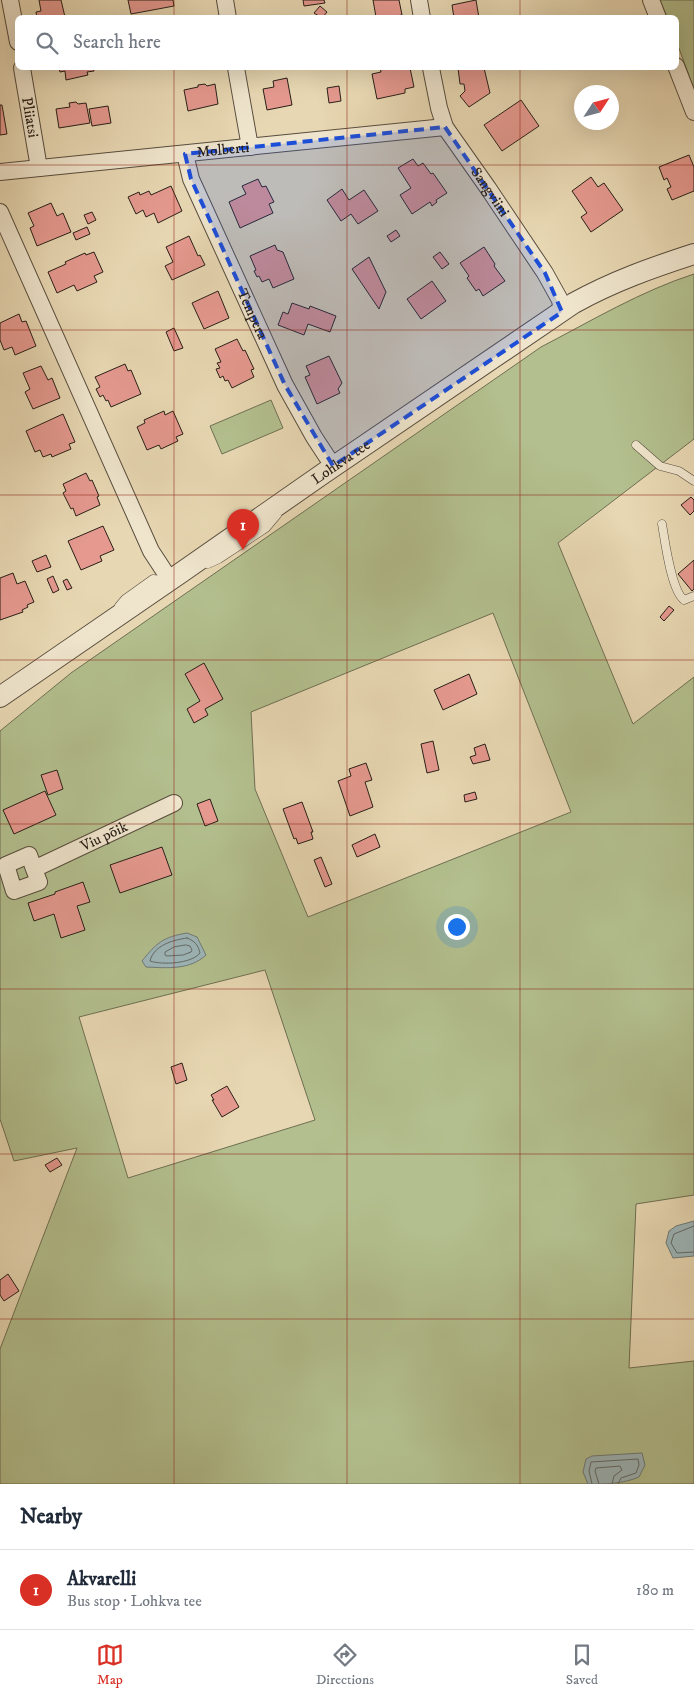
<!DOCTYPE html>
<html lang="en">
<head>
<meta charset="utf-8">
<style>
  body { margin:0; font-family:"IM FELL DW Pica",serif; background:#f6f6f7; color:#1f2937 }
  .compass { position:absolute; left:574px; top:85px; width:45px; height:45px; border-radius:50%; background:#fff; box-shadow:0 5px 20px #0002; rotate:54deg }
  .you { position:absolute; left:456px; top:926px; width:18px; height:18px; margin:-12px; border:4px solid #fff; border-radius:50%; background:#1a73e8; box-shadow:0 0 0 8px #1a73e833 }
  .badge { display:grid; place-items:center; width:32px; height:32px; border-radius:50%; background:#d93025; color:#fff; font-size:16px; font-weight:700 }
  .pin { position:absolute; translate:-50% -41px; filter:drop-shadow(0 1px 2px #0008) }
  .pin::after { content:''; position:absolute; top:26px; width:18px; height:15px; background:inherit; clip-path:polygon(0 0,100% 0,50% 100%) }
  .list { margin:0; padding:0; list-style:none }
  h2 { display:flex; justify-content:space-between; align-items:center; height:65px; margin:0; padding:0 20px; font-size:21px }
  h2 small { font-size:16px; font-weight:400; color:#747a83 }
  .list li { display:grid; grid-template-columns:32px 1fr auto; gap:15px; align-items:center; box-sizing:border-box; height:80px; padding:0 20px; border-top:1px solid #e0e1e3 }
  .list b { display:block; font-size:19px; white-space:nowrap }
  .list p { margin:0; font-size:16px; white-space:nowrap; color:#747a83 }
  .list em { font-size:16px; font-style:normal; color:#747a83 }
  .icon { flex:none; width:28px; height:28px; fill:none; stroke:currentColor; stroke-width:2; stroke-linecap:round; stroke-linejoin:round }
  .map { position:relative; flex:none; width:694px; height:1484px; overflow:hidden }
  .search { position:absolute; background:#fff; box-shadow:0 5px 20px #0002; left:15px; right:15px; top:15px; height:55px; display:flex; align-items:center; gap:12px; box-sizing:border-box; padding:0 18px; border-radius:8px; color:#747a83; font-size:19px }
  .sheet { height:145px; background:#fff }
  nav { display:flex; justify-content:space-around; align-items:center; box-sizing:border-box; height:70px; border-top:1px solid #e0e1e3; background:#fff; font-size:14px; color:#747a83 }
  nav a { display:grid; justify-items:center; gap:2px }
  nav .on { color:#d93025 }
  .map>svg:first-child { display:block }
  .green { fill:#b3bf8e; stroke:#6e6f52; fill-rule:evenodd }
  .water { fill:#9db6b9; stroke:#6e7a78 }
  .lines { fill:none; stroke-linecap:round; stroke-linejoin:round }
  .shore { stroke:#626a68; stroke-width:1 }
  .building { fill:#e5998f; stroke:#281f17 }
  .service-casing { stroke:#584d3e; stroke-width:9 }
  .minor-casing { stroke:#584d3e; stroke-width:18 }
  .tertiary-casing { stroke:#584d3e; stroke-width:22 }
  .service { stroke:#efe5cd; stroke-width:8 }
  .minor { stroke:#efe5cd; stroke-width:16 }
  .tertiary { stroke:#efe5cd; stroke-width:20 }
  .marked { fill:#1d4ed8; fill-opacity:0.2; stroke:#1d4ed8; stroke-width:4; stroke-dasharray:10 6; stroke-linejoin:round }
  .grid { fill:none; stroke:#8f2418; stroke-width:1; stroke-opacity:0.55 }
  .labels { text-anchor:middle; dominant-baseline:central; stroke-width:4; stroke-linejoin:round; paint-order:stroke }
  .street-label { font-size:15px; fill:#281f17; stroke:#efe5cd }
</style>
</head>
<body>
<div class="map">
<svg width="694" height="1484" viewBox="0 0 694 1484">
  <rect width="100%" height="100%" fill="#e7d7b2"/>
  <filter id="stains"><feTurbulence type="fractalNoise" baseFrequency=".004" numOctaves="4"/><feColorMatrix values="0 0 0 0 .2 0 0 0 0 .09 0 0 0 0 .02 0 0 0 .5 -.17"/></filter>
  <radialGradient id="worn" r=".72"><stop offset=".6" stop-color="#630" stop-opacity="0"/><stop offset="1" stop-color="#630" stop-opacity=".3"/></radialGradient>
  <g class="green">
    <polygon points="660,0 694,0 694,89 677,43 676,18 667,17"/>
    <path d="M694,274V439L558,543L633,724L694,677V1195L636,1204L629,1368L694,1361V1484H0V1349L77,1148L14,1161L0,1119V731L71,673L541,347C591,321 641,291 694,274ZM493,613L571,812L308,917L255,789L251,712ZM265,970L315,1120L128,1178L79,1017Z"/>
    <polygon points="271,400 283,428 222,454 210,426"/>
  </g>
  <g class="water">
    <path d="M187,933L197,937L206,955C190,970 168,968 146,967L142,961C157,942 164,937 187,933Z"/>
    <polygon points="694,1221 694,1256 673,1258 666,1243 669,1231 676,1226"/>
    <path d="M642,1453L645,1465L639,1477C623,1484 605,1484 588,1484L583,1472L586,1459L592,1456Z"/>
  </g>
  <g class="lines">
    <g class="shore">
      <path d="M187,938C195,941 198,945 200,953C191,964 162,965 150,961C154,945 173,940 187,938Z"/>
      <polygon points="186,945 190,946 192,950 191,952 183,955 167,956 165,955 165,952 174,947"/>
      <polyline points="694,1226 674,1234 671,1243 677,1253 694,1252"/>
      <polyline points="592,1484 589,1471 591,1462 638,1459 639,1465 636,1473 621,1478 618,1484"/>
      <polyline points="599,1484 595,1471 596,1468 620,1466 622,1470 614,1476 612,1484"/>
    </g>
  </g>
  <g class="building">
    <polygon points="39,0 61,0 65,17 37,18 36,12 41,11"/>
    <polygon points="128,0 173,0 174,6 131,14"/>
    <polygon points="303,0 324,0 325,3 304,6"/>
    <polygon points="373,0 399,0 402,15 396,16 396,18 372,18 376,17"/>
    <polygon points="476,0 479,18 454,18 452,5"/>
    <polygon points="320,6 327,12 322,18 314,13"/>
    <polygon points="59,68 93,68 94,71 87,72 88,75 66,80 65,71 60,72"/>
    <polygon points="380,68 410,68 414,87 405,89 405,93 377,99 372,74 381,72"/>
    <polygon points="458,68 484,68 490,93 469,107 460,96 465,91 464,84 460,84"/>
    <polygon points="287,78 292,105 267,110 263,89 274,87 273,81"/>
    <polygon points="205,84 207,86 215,84 218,104 188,111 184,90 198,87 198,85"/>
    <polygon points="339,86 341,101 329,103 327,88"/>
    <polygon points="521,100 539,126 502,151 484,125"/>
    <polygon points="76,102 78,104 86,103 90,123 59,128 56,109 70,107 69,103"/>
    <polygon points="0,105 2,105 7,134 0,135"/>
    <polygon points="108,106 111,123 92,126 89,109"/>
    <polygon points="689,155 694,167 694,191 672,200 667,189 671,187 667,178 664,180 659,167"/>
    <polygon points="413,159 418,166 423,163 431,174 433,173 447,193 436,200 437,202 432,206 430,202 412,214 400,195 411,188 398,168"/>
    <polygon points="591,177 598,187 604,183 623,210 591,232 581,217 587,213 572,191"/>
    <polygon points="258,179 262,187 266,186 274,202 269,204 273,213 240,228 229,202 246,194 242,186"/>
    <polygon points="171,186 182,211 158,223 154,213 146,217 143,210 136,214 128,197 139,192 140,195 149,191 151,195"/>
    <polygon points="342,189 349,200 364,190 378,211 358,224 351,214 341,221 327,200"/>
    <polygon points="51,203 57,216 63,213 71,232 37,246 30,228 34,226 28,213"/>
    <polygon points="92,212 96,220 88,224 84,215"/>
    <polygon points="87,227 90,234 76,240 73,233"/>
    <polygon points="396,230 400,236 391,242 387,236"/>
    <polygon points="189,236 198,256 200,255 205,265 172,280 165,266 173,262 166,247"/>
    <polygon points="275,245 277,250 283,252 294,279 273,288 269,279 262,282 259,276 257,277 254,271 256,270 250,256"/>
    <polygon points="484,247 495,264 494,266 505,281 483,296 479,289 476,291 467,278 469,276 460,263"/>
    <polygon points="94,252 103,272 94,276 97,282 77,291 74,285 57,293 48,272 66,264 65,262 85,253 86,255"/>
    <polygon points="440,252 449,264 442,269 433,257"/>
    <polygon points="369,257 386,292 379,309 352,269"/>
    <polygon points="432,281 446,301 421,319 407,299"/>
    <polygon points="218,291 229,318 204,329 192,303"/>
    <polygon points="292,303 309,309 310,306 336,316 330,332 308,324 304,335 278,325 283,312 288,314"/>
    <polygon points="19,314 22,322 26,321 36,346 15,355 12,347 4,350 0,340 0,323"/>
    <polygon points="174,328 183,348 174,351 166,332"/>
    <polygon points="237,339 243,351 245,350 254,369 251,370 254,377 232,388 228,380 225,381 223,376 220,378 216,369 220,368 217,363 221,362 215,349"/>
    <polygon points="329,356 342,383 338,389 340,393 317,404 305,377 310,375 306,366"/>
    <polygon points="125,364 128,371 131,370 141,394 111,407 108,400 106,401 103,395 100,397 96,389 100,387 95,377"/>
    <polygon points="41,366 48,380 52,378 60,398 33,409 25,392 30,389 23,373"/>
    <polygon points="164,411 165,415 173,411 183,434 176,437 178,441 161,449 159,445 147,450 137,427 145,423 144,420"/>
    <polygon points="63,414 75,442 69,444 71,449 52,457 51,454 43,457 40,450 35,452 26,431"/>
    <polygon points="86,473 90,481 92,480 99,496 97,497 100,505 76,516 73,508 71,509 63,493 66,491 63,484"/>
    <polygon points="691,497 694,500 694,511 690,515 681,505"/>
    <polygon points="103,526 114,550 100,556 102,561 81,570 68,541"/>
    <polygon points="46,555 51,567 37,572 32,561"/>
    <polygon points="694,560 694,589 692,591 678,574"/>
    <polygon points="13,573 17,584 25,581 34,602 27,605 28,607 22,610 23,612 0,620 0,578"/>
    <polygon points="53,576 59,590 53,593 47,579"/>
    <polygon points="67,579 72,588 67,590 63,581"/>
    <polygon points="669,606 674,610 664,621 660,617"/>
    <polygon points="204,663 223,699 205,709 208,715 194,723 187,709 200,701 185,674"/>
    <polygon points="469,674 477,694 443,710 434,690"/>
    <polygon points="433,741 439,770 427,773 421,744"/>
    <polygon points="485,744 490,760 473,764 470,757 476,755 474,748"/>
    <polygon points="366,763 372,780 365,782 373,807 350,816 338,781 351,776 349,769"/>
    <polygon points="57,770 63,789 48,795 41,775"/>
    <polygon points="45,791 56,815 14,834 3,810"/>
    <polygon points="475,792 477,799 465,802 464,795"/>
    <polygon points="210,799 218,821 205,826 197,804"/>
    <polygon points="302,802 313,832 311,832 313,839 298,844 296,838 294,839 283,809"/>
    <polygon points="375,834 380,847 357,857 352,845"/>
    <polygon points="162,847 172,875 120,893 110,865"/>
    <polygon points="321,857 332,884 325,887 314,860"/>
    <polygon points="83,882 90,902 77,906 85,930 61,938 54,914 34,921 28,903 55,894 55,892"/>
    <polygon points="182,1063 187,1080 176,1084 171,1067"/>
    <polygon points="227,1086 239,1107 222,1117 212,1100 214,1100 211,1095"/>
    <polygon points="57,1158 62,1165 50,1172 45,1165"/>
    <polygon points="8,1274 19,1291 4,1301 0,1295 0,1280"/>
  </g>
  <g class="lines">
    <g class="service-casing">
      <g id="service">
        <polyline points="636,445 660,466 679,471 694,481"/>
        <path d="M662,524C665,541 671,590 684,600L694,596"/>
        <polyline points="208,564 219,559 266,528 277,515"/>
        <polyline points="119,606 125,599 153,579 163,580"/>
      </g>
    </g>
    <g class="minor-casing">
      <g id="minor">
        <polyline points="10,0 18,42"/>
        <polyline points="225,0 228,18"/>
        <polyline points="419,0 422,18"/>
        <polyline points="651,0 658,18"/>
        <polyline points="676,66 694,112"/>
        <path id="s1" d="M22,68L39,168"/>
        <polyline points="236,68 250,147"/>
        <path id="s2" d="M431,68L439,108L445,127L488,188L545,273L560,300L562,312"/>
        <path id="s3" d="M185,154L191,179L285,385L314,437L333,466"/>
        <path id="s4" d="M0,172L445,127"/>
        <polyline points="0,212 151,551 170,580"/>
        <path id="s5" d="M34,869L29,855L6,865L14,891L39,882L34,869L174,803"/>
      </g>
    </g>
    <g class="tertiary-casing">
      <g id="tertiary">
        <path id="s6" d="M0,697L182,572L324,473L574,303C614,281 651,268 694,254"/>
      </g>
    </g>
    <use href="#service" class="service"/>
    <use href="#minor" class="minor"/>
    <use href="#tertiary" class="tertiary"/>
  </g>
  <path class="marked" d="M445,127L545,273L562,312L333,466L285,385L191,179L185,154Z"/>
  <path class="grid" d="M174,0V18M347,0V18M520,0V18M174,68V1484M347,68V1484M520,68V1484M0,165H694M0,330H694M0,495H694M0,660H694M0,824H694M0,989H694M0,1154H694M0,1319H694"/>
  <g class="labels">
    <g class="street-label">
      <text stroke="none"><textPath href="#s1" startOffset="50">Pliiatsi</textPath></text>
      <text stroke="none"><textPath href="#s4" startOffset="224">Molberti</textPath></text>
      <text stroke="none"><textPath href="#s2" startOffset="140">Sangviini</textPath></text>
      <text stroke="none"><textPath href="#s3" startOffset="174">Tempera</textPath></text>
      <text stroke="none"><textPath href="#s6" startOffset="414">Lohkva tee</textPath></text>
      <text stroke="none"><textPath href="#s5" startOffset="185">Viu põik</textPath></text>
    </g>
  </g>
  <rect width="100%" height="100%" filter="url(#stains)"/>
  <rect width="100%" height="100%" fill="url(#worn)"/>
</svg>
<svg class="compass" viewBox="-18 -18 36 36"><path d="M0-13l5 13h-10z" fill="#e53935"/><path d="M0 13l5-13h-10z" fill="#747a83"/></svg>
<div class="you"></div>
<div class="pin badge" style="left:243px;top:550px">1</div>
<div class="search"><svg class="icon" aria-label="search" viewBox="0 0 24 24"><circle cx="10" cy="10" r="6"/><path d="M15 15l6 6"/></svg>Search here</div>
</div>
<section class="sheet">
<h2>Nearby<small></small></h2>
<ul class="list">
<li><span class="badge">1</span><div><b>Akvarelli</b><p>Bus stop · Lohkva tee</p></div><em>180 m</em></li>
</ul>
</section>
<nav>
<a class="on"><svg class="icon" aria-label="map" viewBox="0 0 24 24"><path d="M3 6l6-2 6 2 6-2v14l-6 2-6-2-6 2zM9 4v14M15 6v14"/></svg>Map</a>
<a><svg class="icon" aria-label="directions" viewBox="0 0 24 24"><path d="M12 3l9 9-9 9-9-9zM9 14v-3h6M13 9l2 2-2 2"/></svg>Directions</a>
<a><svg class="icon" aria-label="saved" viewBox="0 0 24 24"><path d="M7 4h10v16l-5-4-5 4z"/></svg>Saved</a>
</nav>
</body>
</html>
